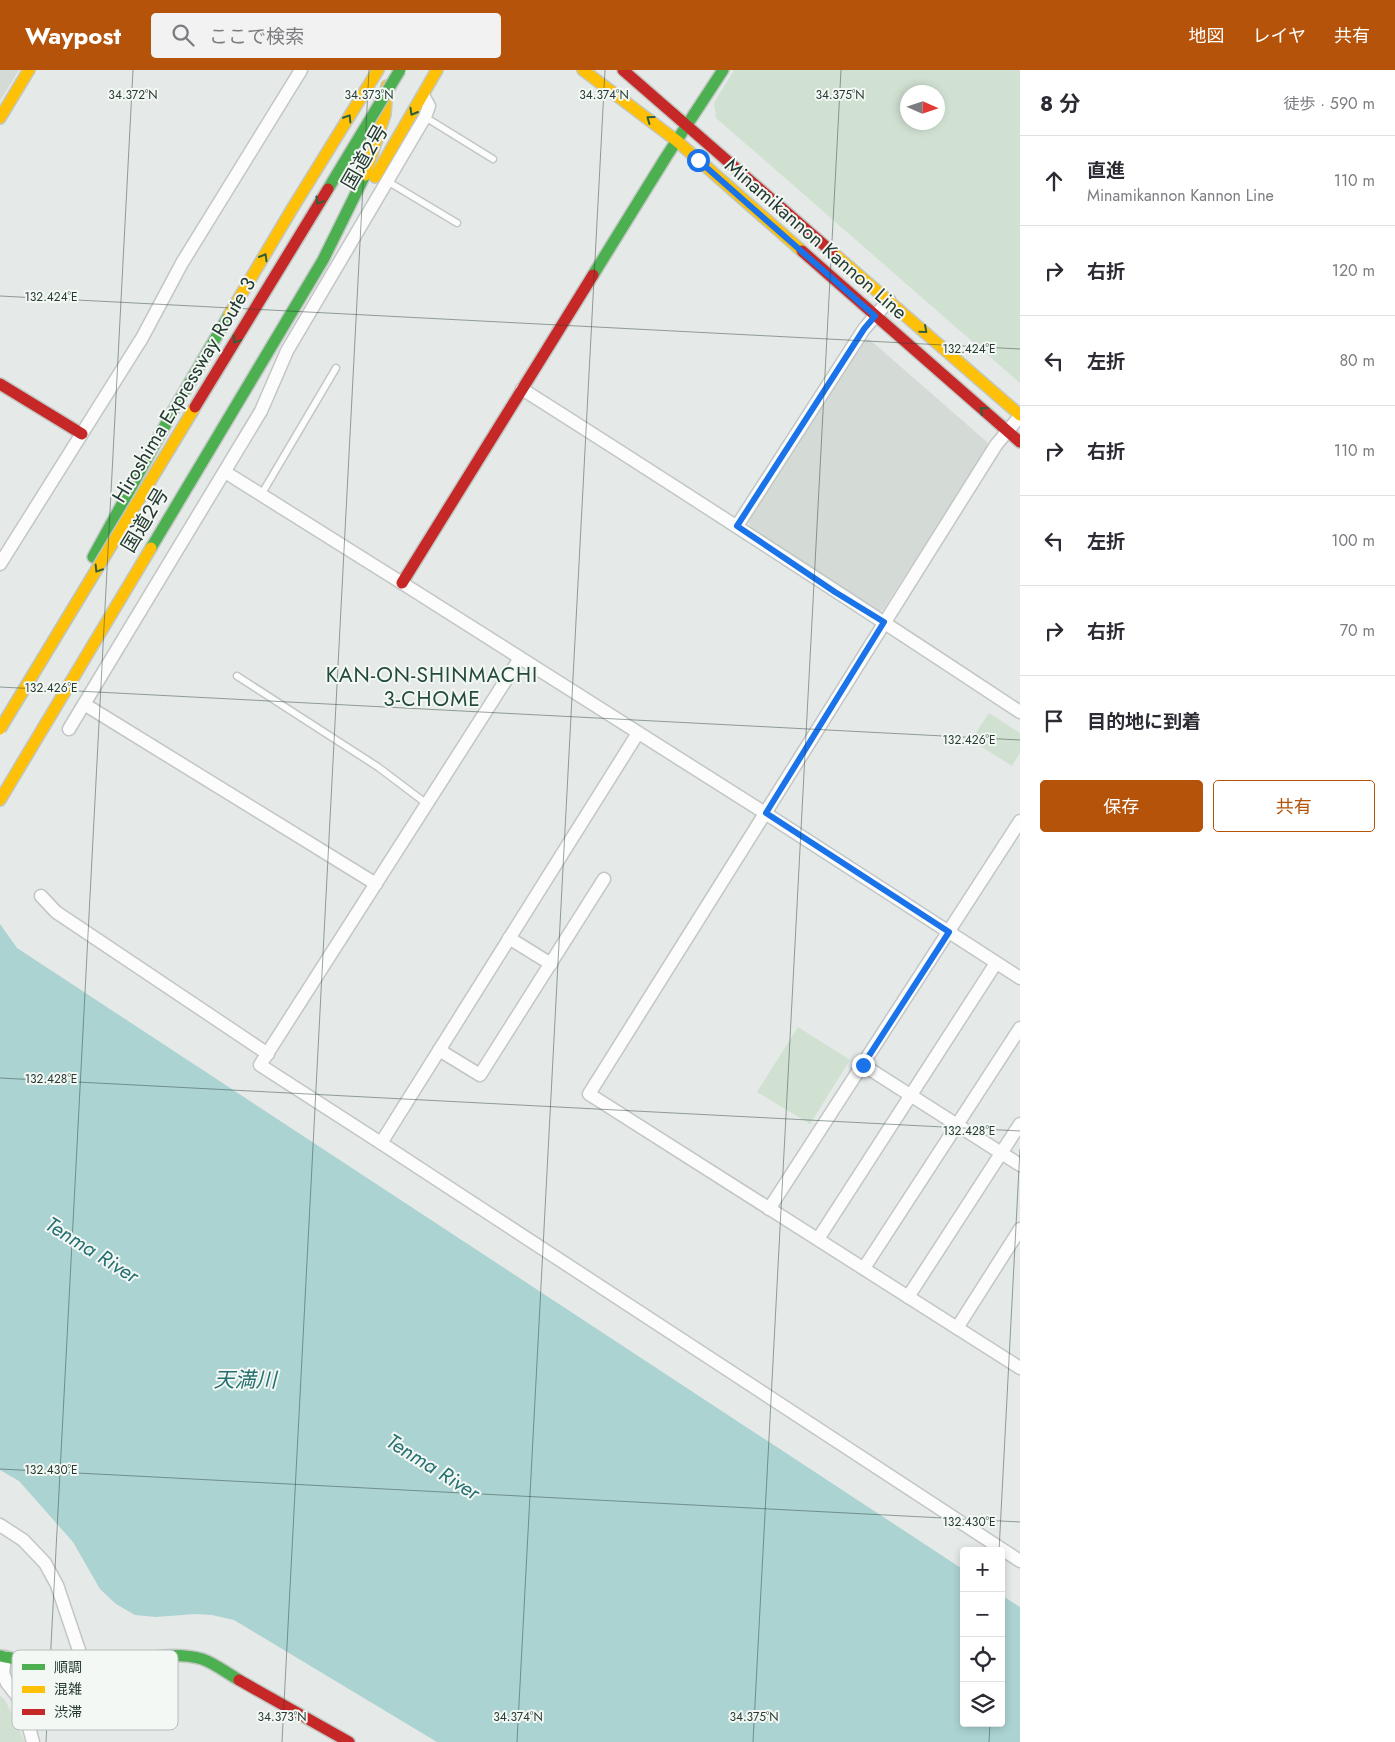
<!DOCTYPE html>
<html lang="ja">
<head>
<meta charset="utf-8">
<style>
  body { margin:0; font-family:Jost,"Noto Sans JP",sans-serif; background:#f2f2f3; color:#2b2b33 }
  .controls { position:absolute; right:15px; bottom:15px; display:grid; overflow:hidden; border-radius:5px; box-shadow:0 2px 8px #0003 }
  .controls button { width:45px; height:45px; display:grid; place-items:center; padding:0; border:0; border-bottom:1px solid #e1e1e2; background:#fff; color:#2b2b33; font:25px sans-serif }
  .compass { position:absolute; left:900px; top:15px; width:45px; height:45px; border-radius:50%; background:#fff; box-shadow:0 2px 8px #0003; rotate:93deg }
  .stop { position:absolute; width:15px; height:15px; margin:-11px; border:4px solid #1a73e8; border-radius:50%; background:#fff }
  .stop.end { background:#1a73e8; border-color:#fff; box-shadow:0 1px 5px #0008 }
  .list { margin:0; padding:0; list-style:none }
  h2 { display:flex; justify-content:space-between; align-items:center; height:65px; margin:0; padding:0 20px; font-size:21px }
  h2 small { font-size:16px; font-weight:400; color:#7c7c81 }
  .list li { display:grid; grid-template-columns:32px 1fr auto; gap:15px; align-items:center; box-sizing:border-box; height:90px; padding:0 20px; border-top:1px solid #e1e1e2 }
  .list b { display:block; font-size:19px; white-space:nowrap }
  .list p { margin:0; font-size:16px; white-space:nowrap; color:#7c7c81 }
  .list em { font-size:16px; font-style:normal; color:#7c7c81 }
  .actions { display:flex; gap:10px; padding:15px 20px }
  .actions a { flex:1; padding:11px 0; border:1px solid #b45309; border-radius:5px; text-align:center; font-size:18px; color:#b45309 }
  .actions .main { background:#b45309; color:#fff }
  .icon { flex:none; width:28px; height:28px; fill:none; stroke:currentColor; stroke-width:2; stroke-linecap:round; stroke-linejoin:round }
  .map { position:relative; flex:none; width:1020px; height:1672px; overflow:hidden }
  header { display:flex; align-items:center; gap:30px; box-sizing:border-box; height:70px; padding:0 25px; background:#b45309; color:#fff }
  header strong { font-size:24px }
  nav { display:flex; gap:28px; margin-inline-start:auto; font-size:18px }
  .search { width:350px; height:45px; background:#f2f2f3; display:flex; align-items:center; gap:12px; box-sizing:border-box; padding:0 18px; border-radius:5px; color:#7c7c81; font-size:19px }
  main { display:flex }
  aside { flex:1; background:#fff }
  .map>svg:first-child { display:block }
  .built { fill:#d4dad6 }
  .green { fill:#d0e1d2; fill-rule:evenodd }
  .water { fill:#abd3d2 }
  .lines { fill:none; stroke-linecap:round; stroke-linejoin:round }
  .lane-casing { stroke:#c2c6c4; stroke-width:9 }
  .street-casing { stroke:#c2c6c4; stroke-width:15 }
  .fast-casing { stroke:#c1c7c4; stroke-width:14 }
  .slow-casing { stroke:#c1c7c4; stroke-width:14 }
  .jam-casing { stroke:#c1c7c4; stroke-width:14 }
  .lane { stroke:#fbfcfb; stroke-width:6 }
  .street { stroke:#fbfcfb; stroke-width:12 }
  .fast { stroke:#4caf50; stroke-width:11 }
  .slow { stroke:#ffc107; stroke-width:11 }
  .jam { stroke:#c62828; stroke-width:11 }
  .fast-bridge-casing { stroke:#bdc5c1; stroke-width:14; stroke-linecap:butt }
  .slow-bridge-casing { stroke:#bdc5c1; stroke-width:14; stroke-linecap:butt }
  .jam-bridge-casing { stroke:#bdc5c1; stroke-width:14; stroke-linecap:butt }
  .fast-bridge { stroke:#4caf50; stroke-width:11 }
  .slow-bridge { stroke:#ffc107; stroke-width:11 }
  .jam-bridge { stroke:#c62828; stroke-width:11 }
  .oneway { stroke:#315e3a }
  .route { stroke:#1a73e8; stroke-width:6 }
  .ticks { fill:none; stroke:#253b31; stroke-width:1; stroke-opacity:0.45 }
  .labels { text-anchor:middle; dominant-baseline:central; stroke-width:4; stroke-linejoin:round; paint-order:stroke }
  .street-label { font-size:20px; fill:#253b31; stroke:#f4f8f5 }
  .neighbourhood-label { font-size:21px; letter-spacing:1px; fill:#234b3a; stroke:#f4f8f5 }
  .water-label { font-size:21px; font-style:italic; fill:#257070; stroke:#f4f8f5 }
  .key { fill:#f4f8f5; stroke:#b6bfba; stroke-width:1 }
  .key-label { font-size:14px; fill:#253b31 }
  .ticks-label { font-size:12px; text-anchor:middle; fill:#253b31; stroke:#f4f8f5; stroke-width:4; stroke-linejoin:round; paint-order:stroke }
</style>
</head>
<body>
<header>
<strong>Waypost</strong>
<div class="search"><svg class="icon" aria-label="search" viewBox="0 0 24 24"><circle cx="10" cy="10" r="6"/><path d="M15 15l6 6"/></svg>ここで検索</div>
<nav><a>地図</a><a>レイヤ</a><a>共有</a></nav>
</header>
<main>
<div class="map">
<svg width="1020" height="1672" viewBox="0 0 1020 1672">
  <rect width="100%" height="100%" fill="#e5e9e7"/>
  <g class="built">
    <polygon points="0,0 19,0 0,31"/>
    <polygon points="869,269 987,372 988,376 883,540 879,541 750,457 748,451 865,270"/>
  </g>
  <g class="green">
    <path d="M734,0H1020V313L716,48L714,33ZM938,22V52H908V22Z"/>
    <polygon points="989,643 1020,663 1020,683 1012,696 971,670"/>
    <polygon points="798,957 850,990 810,1054 757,1022"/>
    <polygon points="0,1626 5,1630 25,1672 0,1672"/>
  </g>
  <polygon class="water" points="0,854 17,878 964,1500 964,1653 1001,1653 1001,1525 1020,1537 1020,1672 437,1672 234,1550 212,1545 195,1544 156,1547 135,1545 116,1534 100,1519 73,1472 19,1411 0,1400"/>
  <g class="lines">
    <g class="lane-casing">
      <g id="lane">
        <polyline points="425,47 493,89"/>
        <polyline points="387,111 457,153"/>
        <polyline points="261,425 336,298"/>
        <polyline points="237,606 378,697 427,734"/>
      </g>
    </g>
    <g class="street-casing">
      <g id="street">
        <path d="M522,319C689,425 855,533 1020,642"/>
        <polyline points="1020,346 996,375 589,1024 1020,1298"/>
        <polyline points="225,402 402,513 765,743 1020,908"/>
        <polyline points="737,456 864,259 889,230"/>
        <polyline points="0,494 142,268 182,193 301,0"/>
        <polyline points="520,588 260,995 381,1073 1020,1491"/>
        <polyline points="84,634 376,814"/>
        <polyline points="69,659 261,341 287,281 425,47 429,36 423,25"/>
        <polyline points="41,826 56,842 268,984"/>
        <polyline points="509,868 551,894"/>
        <polyline points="439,980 480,1005 604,809"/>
        <polyline points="863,995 1020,1095"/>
        <polyline points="381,1073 638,663"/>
        <polyline points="769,1139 1020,751"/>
        <polyline points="818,1169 996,893"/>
        <polyline points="864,1198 1020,958"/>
        <polyline points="908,1227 1020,1054"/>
        <polyline points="957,1258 1020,1159"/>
        <polyline points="0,1455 23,1470 45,1493 57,1515 85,1598"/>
        <polyline points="5,1587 3,1603 7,1613 22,1632 33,1672"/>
      </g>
    </g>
    <g class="fast-casing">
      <g id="fast">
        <polyline points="593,205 666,87 723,0"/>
        <polyline points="151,478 323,190 365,105"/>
        <polyline points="93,487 173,341 229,245"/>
        <path d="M0,1586C27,1591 56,1599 84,1598C123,1596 163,1578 202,1589C214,1593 227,1603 239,1610"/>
      </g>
    </g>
    <g class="slow-casing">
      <g id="slow">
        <polyline points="583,0 677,71 802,181"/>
        <polyline points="0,48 29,0"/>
        <polyline points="365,105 385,44 387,16"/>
        <polyline points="375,107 437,0"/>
        <polyline points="832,182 1020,345"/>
        <polyline points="229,245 292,139 378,0"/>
        <polyline points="0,730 151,478"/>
      </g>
    </g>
    <g class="jam-casing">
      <g id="jam">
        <polyline points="623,0 832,182"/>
        <polyline points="802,181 1020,372"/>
        <polyline points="0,314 82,364"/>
        <polyline points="402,513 593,205"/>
        <polyline points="239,1610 349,1672"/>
      </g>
    </g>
    <use href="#lane" class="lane"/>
    <use href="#street" class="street"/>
    <use href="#fast" class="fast"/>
    <use href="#slow" class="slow"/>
    <use href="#jam" class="jam"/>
    <g class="fast-bridge-casing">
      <polyline id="fast-bridge" points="328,119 400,0"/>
    </g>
    <g class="slow-bridge-casing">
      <polyline id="slow-bridge" points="0,659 195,337"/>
    </g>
    <g class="jam-bridge-casing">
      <polyline id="jam-bridge" points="195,337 328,119"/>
    </g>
    <use href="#fast-bridge" class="fast-bridge"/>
    <use href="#slow-bridge" class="slow-bridge"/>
    <use href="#jam-bridge" class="jam-bridge"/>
  </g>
  <defs><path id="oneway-chevron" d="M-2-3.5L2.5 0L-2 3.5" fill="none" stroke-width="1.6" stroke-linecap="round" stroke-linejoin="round" transform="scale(1.25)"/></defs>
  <g class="oneway">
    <use href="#oneway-chevron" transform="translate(413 42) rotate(120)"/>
    <use href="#oneway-chevron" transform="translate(348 48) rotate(-58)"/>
    <use href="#oneway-chevron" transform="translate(650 49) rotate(-144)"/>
    <use href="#oneway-chevron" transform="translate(319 131) rotate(121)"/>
    <use href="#oneway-chevron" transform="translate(264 187) rotate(-60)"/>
    <use href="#oneway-chevron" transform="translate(924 260) rotate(41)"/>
    <use href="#oneway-chevron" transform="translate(236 270) rotate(121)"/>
    <use href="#oneway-chevron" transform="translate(983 340) rotate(-139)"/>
    <use href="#oneway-chevron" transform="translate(98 499) rotate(122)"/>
  </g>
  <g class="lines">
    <polyline class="route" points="698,90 875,246 864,259 737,456 835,522 884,552 766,743 949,862 863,995"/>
  </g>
  <path class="ticks" d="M0,226L1020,279M0,617L1020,670M0,1008L1020,1061M0,1399L1020,1452M999,1481L1020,1079M46,1672L133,0M282,1672L369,0M517,1672L605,0M753,1672L841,0M989,1672L990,1653"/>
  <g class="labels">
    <g class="street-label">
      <text transform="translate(365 87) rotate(-60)">国道2号</text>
      <text transform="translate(816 169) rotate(41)">Minamikannon Kannon Line</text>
      <text transform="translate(184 320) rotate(-59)">Hiroshima Expressway Route 3</text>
      <text transform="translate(145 450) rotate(-59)">国道2号</text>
    </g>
    <g class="neighbourhood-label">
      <text x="432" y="605">KAN-ON-SHINMACHI<tspan x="432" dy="24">3-CHOME</tspan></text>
    </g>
    <g class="water-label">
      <text transform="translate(92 1180) rotate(32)">Tenma River</text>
      <text x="245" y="1310">天満川</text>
      <text transform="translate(433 1397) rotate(32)">Tenma River</text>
    </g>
  </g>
  <rect x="12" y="1580" width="166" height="80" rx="8" class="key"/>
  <rect x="22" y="1594" width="23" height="6" fill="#4caf50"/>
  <rect x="22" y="1616" width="23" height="7" fill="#ffc107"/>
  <rect x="22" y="1639" width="23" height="6" fill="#c62828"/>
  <g class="key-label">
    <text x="54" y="1602">順調</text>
    <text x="54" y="1624">混雑</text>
    <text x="54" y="1647">渋滞</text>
  </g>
  <g class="ticks-label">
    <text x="133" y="29">34.372°N</text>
    <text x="369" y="29">34.373°N</text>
    <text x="604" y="29">34.374°N</text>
    <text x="840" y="29">34.375°N</text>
    <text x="51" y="231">132.424°E</text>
    <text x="969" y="283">132.424°E</text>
    <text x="51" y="622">132.426°E</text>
    <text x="969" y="674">132.426°E</text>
    <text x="51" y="1013">132.428°E</text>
    <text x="969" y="1065">132.428°E</text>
    <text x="51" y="1404">132.430°E</text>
    <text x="969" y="1456">132.430°E</text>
    <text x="282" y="1651">34.373°N</text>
    <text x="518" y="1651">34.374°N</text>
    <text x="754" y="1651">34.375°N</text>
  </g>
</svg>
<div class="controls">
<button>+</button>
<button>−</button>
<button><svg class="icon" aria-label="locate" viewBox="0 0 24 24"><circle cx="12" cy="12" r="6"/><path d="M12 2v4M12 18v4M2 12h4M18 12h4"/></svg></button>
<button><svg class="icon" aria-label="layers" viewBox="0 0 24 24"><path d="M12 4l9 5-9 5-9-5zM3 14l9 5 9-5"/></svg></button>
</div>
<svg class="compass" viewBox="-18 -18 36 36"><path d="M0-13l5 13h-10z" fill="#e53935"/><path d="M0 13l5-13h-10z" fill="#7c7c81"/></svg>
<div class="stop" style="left:698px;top:90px"></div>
<div class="stop end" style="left:863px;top:995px"></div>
</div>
<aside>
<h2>8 分<small>徒歩 · 590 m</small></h2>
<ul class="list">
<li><svg class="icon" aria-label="ahead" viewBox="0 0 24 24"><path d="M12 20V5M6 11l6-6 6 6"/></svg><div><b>直進</b><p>Minamikannon Kannon Line</p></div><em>110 m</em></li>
<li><svg class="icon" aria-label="right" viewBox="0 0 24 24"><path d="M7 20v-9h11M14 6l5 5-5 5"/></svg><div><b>右折</b></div><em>120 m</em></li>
<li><svg class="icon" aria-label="left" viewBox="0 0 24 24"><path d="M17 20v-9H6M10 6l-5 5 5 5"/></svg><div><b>左折</b></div><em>80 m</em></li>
<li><svg class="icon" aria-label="right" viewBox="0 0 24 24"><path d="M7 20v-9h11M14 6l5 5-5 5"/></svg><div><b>右折</b></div><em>110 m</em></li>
<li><svg class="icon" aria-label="left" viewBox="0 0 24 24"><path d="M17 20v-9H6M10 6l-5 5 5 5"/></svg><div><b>左折</b></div><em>100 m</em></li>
<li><svg class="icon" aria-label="right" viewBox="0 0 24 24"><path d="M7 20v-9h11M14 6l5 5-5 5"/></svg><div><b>右折</b></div><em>70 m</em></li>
<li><svg class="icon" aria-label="arrive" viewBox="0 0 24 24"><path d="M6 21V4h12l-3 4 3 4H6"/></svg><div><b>目的地に到着</b></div></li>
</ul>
<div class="actions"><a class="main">保存</a><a>共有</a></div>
</aside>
</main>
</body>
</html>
